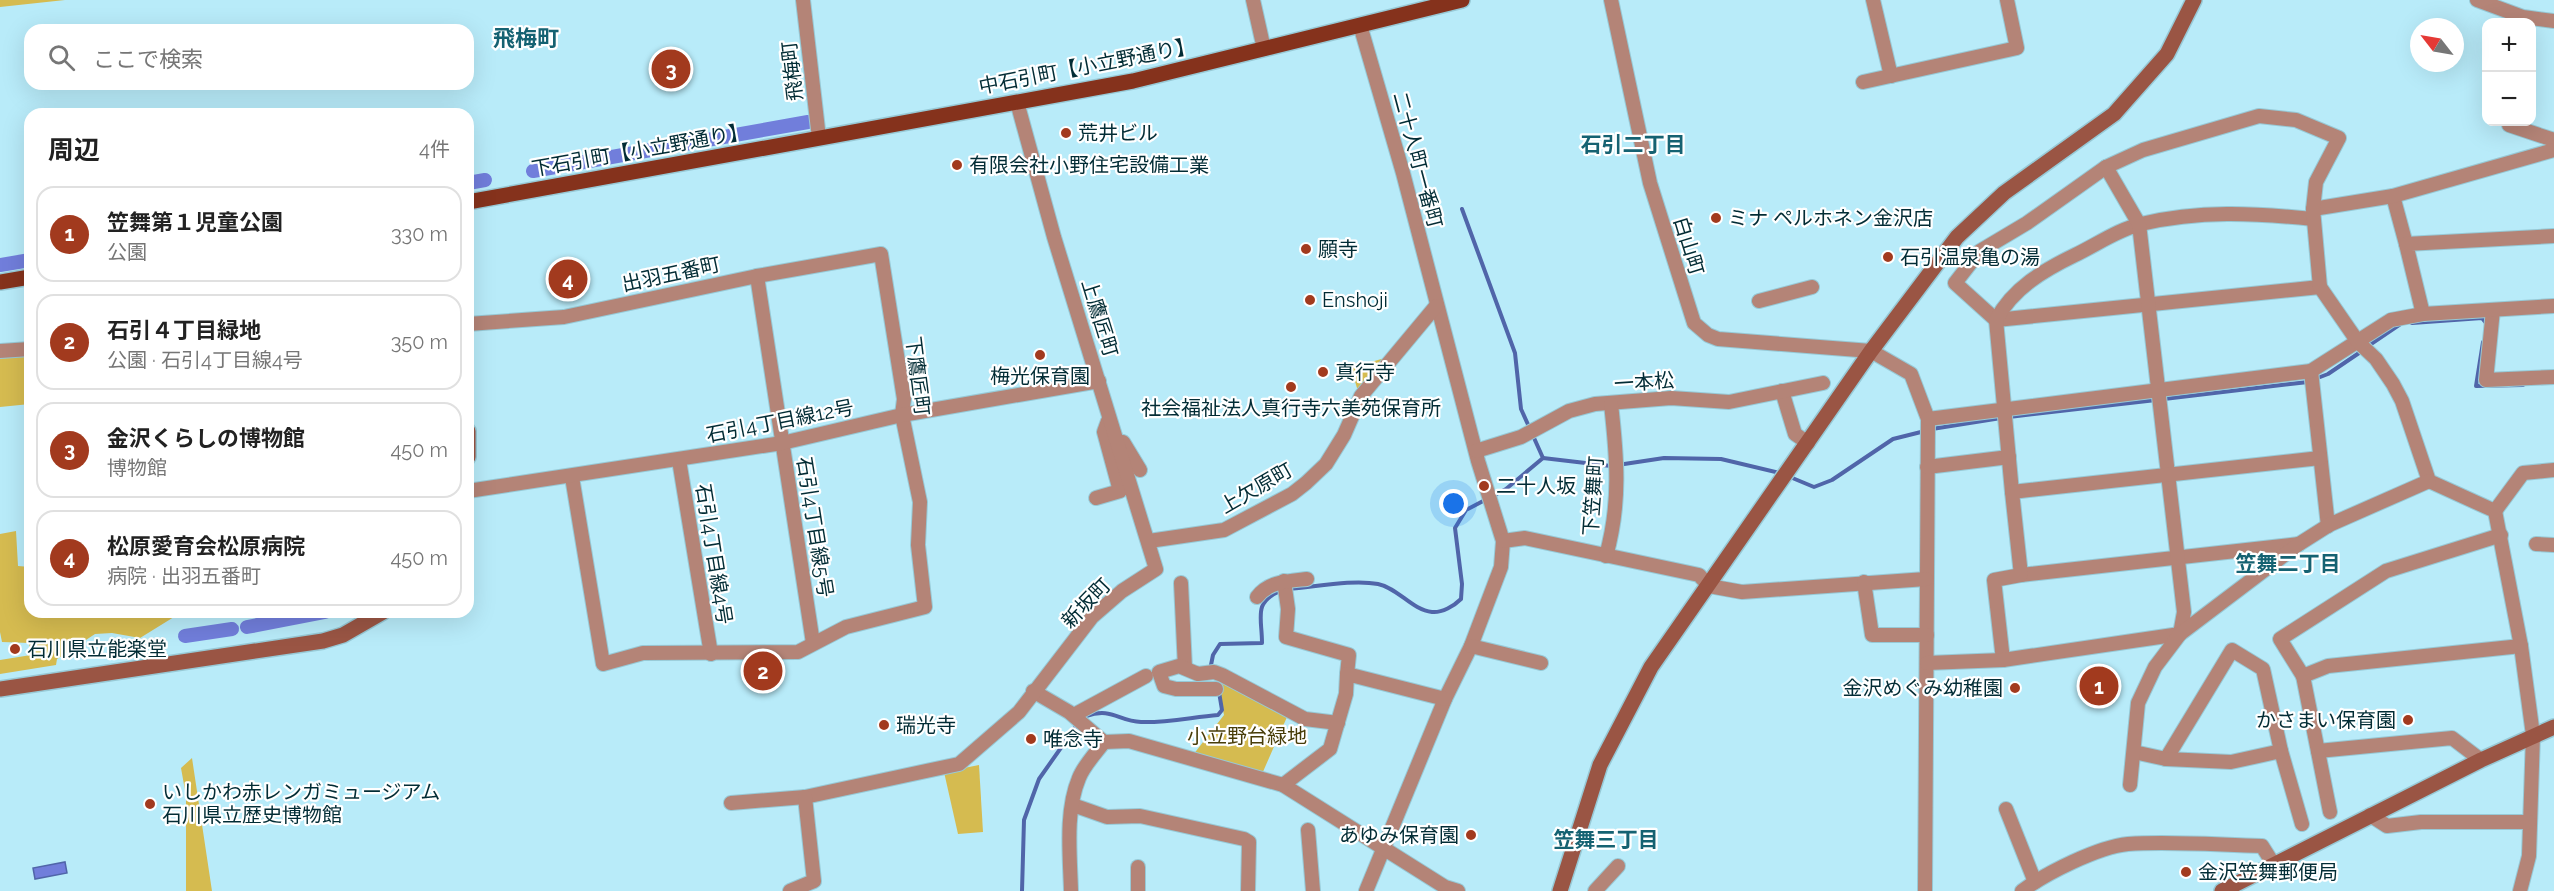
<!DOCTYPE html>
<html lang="ja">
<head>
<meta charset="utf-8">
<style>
  body { margin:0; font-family:Raleway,"Noto Sans JP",sans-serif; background:#f6f6f6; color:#222 }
  .controls { position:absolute; right:18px; top:18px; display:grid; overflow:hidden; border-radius:12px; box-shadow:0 6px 24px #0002 }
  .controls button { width:54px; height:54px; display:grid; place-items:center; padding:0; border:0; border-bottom:2px solid #e0e0e0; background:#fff; color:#222; font:30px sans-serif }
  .compass { position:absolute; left:2410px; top:18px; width:54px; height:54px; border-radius:50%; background:#fff; box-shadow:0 6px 24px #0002; rotate:301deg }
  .you { position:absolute; left:1454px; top:504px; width:21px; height:21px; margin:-15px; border:4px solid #fff; border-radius:50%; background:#1a73e8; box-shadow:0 0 0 9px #1a73e833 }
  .badge { display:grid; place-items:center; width:39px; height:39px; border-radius:50%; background:#a23a1e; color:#fff; font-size:20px; font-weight:700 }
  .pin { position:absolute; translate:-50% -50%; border:3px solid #fff; box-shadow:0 2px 6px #0006 }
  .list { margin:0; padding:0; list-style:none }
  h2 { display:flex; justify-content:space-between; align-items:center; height:78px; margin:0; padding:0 24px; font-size:26px }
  h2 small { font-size:20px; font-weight:400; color:#767676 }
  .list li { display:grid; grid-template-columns:39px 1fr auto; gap:18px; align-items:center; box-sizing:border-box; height:96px; margin:0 12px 12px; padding:0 12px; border:2px solid #e0e0e0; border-radius:18px }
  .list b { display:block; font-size:22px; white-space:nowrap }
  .list p { margin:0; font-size:20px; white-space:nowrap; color:#767676 }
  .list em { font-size:20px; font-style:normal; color:#767676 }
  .icon { flex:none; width:33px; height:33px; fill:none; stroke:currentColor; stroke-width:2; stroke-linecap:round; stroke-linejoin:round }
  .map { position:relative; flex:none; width:2554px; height:891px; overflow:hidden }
  .search { position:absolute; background:#fff; box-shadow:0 6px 24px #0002; left:24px; top:24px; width:450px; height:66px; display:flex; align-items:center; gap:15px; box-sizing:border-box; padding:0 21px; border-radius:18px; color:#767676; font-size:22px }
  .panel { position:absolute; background:#fff; box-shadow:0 6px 24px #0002; left:24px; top:108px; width:450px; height:510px; border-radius:18px }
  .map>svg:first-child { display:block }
  .green { fill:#d5bb50 }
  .water { fill:#717edb; stroke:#5065a9; stroke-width:1.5 }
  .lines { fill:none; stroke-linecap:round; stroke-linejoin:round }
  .stream { stroke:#5065a9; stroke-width:4 }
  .canal { stroke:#717edb; stroke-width:14 }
  .street-casing { stroke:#97c9d6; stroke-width:16 }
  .secondary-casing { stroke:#97c9d6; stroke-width:18 }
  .primary-casing { stroke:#97c9d6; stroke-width:18 }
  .street { stroke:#b48477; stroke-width:14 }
  .secondary { stroke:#9a5544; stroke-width:15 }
  .primary { stroke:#85321c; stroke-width:15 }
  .poi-dot { fill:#a23a1e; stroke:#fff; stroke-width:2 }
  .labels { text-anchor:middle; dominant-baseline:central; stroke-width:4.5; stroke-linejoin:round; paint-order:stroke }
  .street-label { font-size:20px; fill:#022c35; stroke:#fff }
  .poi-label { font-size:20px; fill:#022c35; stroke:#fff; text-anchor:start }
  .park-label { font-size:20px; fill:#483d09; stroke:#fff }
  .neighbourhood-label { font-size:21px; font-weight:bold; fill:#156272; stroke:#fff }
  .quarter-label { font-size:22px; font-weight:bold; fill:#156272; stroke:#fff }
</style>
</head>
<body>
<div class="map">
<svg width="2554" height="891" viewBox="0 0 2554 891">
  <rect width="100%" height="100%" fill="#b8ebf9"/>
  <g class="green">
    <polygon points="0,0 65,0 0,7"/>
    <polygon points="30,354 30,404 0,407 0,355"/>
    <polygon points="1388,357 1363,390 1357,388 1351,368"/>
    <polygon points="16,531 18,566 30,567 30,612 182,612 140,638 112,633 95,634 57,659 56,665 0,674 0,660 31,655 29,643 2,642 0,632 0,534"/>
    <polygon points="1222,678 1251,693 1287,717 1262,774 1193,755 1224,715 1217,681"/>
    <polygon points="192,758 212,891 186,891 186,796 181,768"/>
    <polygon points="979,765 983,832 958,834 944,772"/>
  </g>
  <polygon class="water" points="65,862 67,873 35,879 33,868"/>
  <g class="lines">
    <g class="stream">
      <polyline points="1462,209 1515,353 1521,409 1543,458"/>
      <polyline points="2412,323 2482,318 2486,323"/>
      <polyline points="2483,342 2476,386 2523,385"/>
      <polyline points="2368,346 2402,323"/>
      <polyline points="2315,379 2328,374 2362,351"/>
      <polyline points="2164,399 2308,382"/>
      <polyline points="2009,417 2156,400"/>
      <polyline points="1932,429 2001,418"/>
      <polyline points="1790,477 1814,487 1832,480 1893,439 1925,431"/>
      <path d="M1289,589C1315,587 1353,579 1378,584C1398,588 1412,610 1432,612C1442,613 1454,606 1461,599L1462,584L1455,528L1466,510L1506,489L1543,458L1611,466L1664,458L1721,459L1780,473"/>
      <path d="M1210,670L1213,655L1220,644L1262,643C1262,617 1253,603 1280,591"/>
      <path d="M1086,716C1112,707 1118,721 1141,722C1166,723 1193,717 1218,715L1222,710L1219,692"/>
      <polyline points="1022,891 1024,820 1039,779 1077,725"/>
    </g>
    <g class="canal">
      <polyline points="533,171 808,122"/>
      <polyline points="468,183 485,180"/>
      <polyline points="0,265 30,260"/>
      <polyline points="247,627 325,612"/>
      <polyline points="185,636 232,629"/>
    </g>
    <g class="street-casing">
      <g id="street">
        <polyline points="803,0 819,138"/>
        <polyline points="1253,0 1264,49"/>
        <polyline points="1611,0 1650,183 1694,323 1708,335 1718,339 1871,351 1911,374 1928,419 1925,891"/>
        <polyline points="1873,0 1891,76"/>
        <polyline points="2477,0 2523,17 2554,21"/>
        <polyline points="1360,25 1403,173 1478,461 1503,541 1501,567 1471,646 1445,699 1366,891"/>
        <polyline points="1863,82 2017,48 2007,0"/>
        <polyline points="2509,125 2554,140"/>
        <polyline points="2106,167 2027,223 1980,251 1955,283 1996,320 2320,287"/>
        <polyline points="2393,196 2406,244"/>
        <polyline points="2313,209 2393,196 2554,150"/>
        <polyline points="757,276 813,643"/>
        <polyline points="1759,301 1812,287"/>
        <polyline points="2493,310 2486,380 2554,377"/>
        <polyline points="2423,314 2406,244 2554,236"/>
        <polyline points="468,324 564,317 757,276 881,254 904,399 902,415 920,502 918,545 925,607 846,627 798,652 643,653 603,664 572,477"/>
        <polyline points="0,351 30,349"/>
        <polyline points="2311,371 2328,526"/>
        <polyline points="1782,391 1795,434 1808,443"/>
        <polyline points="1928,419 2311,371 2391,320 2423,314 2554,306"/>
        <polyline points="1123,442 1140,470"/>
        <polyline points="1476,451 1521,437 1569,411 1595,404 1671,398 1729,402 1823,383"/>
        <polyline points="679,460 711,654"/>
        <polyline points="1927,467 2009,457"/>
        <polyline points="468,491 782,443 902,415 1099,381"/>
        <path d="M2012,492L1996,320C2013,288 2044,270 2075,255C2096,245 2119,229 2141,224C2199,210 2255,213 2313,219"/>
        <polyline points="1096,498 1120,491 1104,432 1108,421"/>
        <polyline points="2495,511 2523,473 2554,470"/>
        <polyline points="1149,541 1224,530 1292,494 1306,483 1326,464 1344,435 1361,396 1436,306"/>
        <polyline points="1503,541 1525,538 1699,575 1709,586 1742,592 1926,579"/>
        <polyline points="2536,544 2554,545"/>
        <path d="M1606,556C1621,503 1617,457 1611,404"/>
        <polyline points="2021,575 2299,544"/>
        <polyline points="1284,581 1288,609 1286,637 1349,655 1347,674"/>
        <polyline points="1864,582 1872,635 1927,635"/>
        <polyline points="1181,583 1185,668"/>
        <path d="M1257,597C1269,581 1289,581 1307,579"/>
        <polyline points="2180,634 2184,612 2139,224 2106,167 2143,150 2259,116 2296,120 2339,138 2316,182 2313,209 2320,287 2358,342 2376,359 2393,384 2402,401 2429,481 2495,511 2521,646 2533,735 2529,856 2520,891"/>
        <polyline points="1471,646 1541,663"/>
        <polyline points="2003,660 1994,580 2021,575 2012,492 2320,458"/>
        <polyline points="1927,663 2003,660 2180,634"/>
        <polyline points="2303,676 2280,639 2386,571 2501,535"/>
        <polyline points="1216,689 1176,689 1164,686 1159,672 1179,666 1198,674 1214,672 1222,675 1305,719 1338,723"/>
        <polyline points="1033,691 1069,712 1104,742 1129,741 1283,785 1445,887 1458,891"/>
        <polyline points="1074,715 1146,676"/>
        <polyline points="2318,751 2452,738 2481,760"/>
        <polyline points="2134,752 2166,759 2232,650 2263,669 2281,751 2302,824"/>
        <polyline points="2166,759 2231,762 2281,751"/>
        <polyline points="1283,785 1330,749 1346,694 1347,674 1445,699"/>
        <polyline points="2130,785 2138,703 2155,667 2180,634 2299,544 2329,525 2429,481"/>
        <polyline points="731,803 805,797 959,764 1019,712 1092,617 1122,591 1156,569 1054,237 1017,102"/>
        <polyline points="1073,805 1107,817 1140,816 1244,839 1249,842 1248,891"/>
        <polyline points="2006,809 2035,882"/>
        <polyline points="2330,812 2303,676 2328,666 2521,646"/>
        <polyline points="2370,815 2387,826 2421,822 2529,822"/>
        <polyline points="1308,830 1313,891"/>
        <polyline points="1138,867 1138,891"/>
        <polyline points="790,891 814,881 805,797"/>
        <path d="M1071,891C1070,855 1065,811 1079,778C1084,765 1096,753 1104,742"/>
        <polyline points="1595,891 1618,866"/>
        <path d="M2022,891C2046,873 2098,847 2128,844C2172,841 2218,845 2262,846L2274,865"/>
      </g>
    </g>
    <g class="secondary-casing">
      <g id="secondary">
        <polyline points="468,431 468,457"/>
        <polyline points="0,689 323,641 343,635 383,612"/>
        <polyline points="1560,891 1600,765 1651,667 1871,351 1957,237 2004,193 2114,114 2167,54 2194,0"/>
        <polyline points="2222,891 2481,760 2554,727"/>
      </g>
    </g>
    <g class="primary-casing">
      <g id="primary">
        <polyline points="468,202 1133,81 1462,0"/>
        <polyline points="0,282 30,277"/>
      </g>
    </g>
    <use href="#street" class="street"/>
    <use href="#secondary" class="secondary"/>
    <use href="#primary" class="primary"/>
  </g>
  <g class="poi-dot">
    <circle cx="1066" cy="133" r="6"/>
    <circle cx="957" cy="165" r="6"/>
    <circle cx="1716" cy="218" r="6"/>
    <circle cx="1306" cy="249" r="6"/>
    <circle cx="1888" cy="257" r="6"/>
    <circle cx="1310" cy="300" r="6"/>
    <circle cx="1040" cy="355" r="6"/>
    <circle cx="1323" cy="372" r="6"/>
    <circle cx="1291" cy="387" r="6"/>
    <circle cx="1484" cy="486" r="6"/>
    <circle cx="15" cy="649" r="6"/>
    <circle cx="2015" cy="688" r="6"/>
    <circle cx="2408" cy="720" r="6"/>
    <circle cx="884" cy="725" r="6"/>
    <circle cx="1031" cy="739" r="6"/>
    <circle cx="150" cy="804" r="6"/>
    <circle cx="1471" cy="835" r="6"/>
    <circle cx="2186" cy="872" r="6"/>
  </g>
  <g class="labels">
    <g class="street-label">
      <text transform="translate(1087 66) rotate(-11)">中石引町【小立野通り】</text>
      <text transform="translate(792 71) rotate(-97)">飛梅町</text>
      <text transform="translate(640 150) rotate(-10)">下石引町【小立野通り】</text>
      <text transform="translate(1418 160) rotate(75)">二十人町一番町</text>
      <text transform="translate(1689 246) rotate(73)">白山町</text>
      <text transform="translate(671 274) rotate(-12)">出羽五番町</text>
      <text transform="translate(1100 318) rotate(73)">上鷹匠町</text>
      <text transform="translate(918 376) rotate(83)">下鷹匠町</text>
      <text transform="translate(1644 382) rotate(-4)">一本松</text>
      <text transform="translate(780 421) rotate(-11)">石引4丁目線12号</text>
      <text transform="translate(1256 488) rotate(-30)">上欠原町</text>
      <text transform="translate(1593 496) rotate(-86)">下笠舞町</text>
      <text transform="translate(815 527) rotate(81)">石引4丁目線5号</text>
      <text transform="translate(714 554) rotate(81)">石引4丁目線4号</text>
      <text transform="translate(1086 603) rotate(-46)">新坂町</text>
    </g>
    <g class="poi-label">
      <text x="1078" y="133">荒井ビル</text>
      <text x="969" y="165">有限会社小野住宅設備工業</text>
      <text x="1728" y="218">ミナ ペルホネン金沢店</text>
      <text x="1318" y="249">願寺</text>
      <text x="1900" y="257">石引温泉亀の湯</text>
      <text x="1322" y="300">Enshoji</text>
      <text x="1335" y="372">真行寺</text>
      <text x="1040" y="376" text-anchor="middle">梅光保育園</text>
      <text x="1291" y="408" text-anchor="middle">社会福祉法人真行寺六美苑保育所</text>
      <text x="1496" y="486">二十人坂</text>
      <text x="27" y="649">石川県立能楽堂</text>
      <text x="2003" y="688" text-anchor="end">金沢めぐみ幼稚園</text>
      <text x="2396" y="720" text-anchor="end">かさまい保育園</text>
      <text x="896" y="725">瑞光寺</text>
      <text x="1043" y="739">唯念寺</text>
      <text x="162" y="792">いしかわ赤レンガミュージアム<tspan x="162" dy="23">石川県立歴史博物館</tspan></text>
      <text x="1459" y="835" text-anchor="end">あゆみ保育園</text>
      <text x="2198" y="872">金沢笠舞郵便局</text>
    </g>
    <g class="park-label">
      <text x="1247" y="736">小立野台緑地</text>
    </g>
    <g class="neighbourhood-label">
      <text x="1633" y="144">石引二丁目</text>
      <text x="2288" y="563">笠舞二丁目</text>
      <text x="1606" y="839">笠舞三丁目</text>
    </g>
    <g class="quarter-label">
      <text x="526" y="38">飛梅町</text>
    </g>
  </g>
</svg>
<div class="controls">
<button>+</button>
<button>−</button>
</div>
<svg class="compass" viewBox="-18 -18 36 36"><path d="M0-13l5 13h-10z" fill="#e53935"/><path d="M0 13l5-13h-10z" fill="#767676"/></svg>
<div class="you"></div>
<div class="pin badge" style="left:2099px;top:686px">1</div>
<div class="pin badge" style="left:763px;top:671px">2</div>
<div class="pin badge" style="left:671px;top:69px">3</div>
<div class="pin badge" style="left:568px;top:279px">4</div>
<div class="search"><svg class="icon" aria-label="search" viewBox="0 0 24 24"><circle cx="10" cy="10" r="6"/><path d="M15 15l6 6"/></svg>ここで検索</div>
<section class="panel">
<h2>周辺<small>4件</small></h2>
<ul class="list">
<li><span class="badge">1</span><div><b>笠舞第１児童公園</b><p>公園</p></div><em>330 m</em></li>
<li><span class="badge">2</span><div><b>石引４丁目緑地</b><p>公園 · 石引4丁目線4号</p></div><em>350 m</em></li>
<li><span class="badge">3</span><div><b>金沢くらしの博物館</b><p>博物館</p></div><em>450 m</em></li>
<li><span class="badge">4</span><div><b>松原愛育会松原病院</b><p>病院 · 出羽五番町</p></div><em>450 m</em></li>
</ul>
</section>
</div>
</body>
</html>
